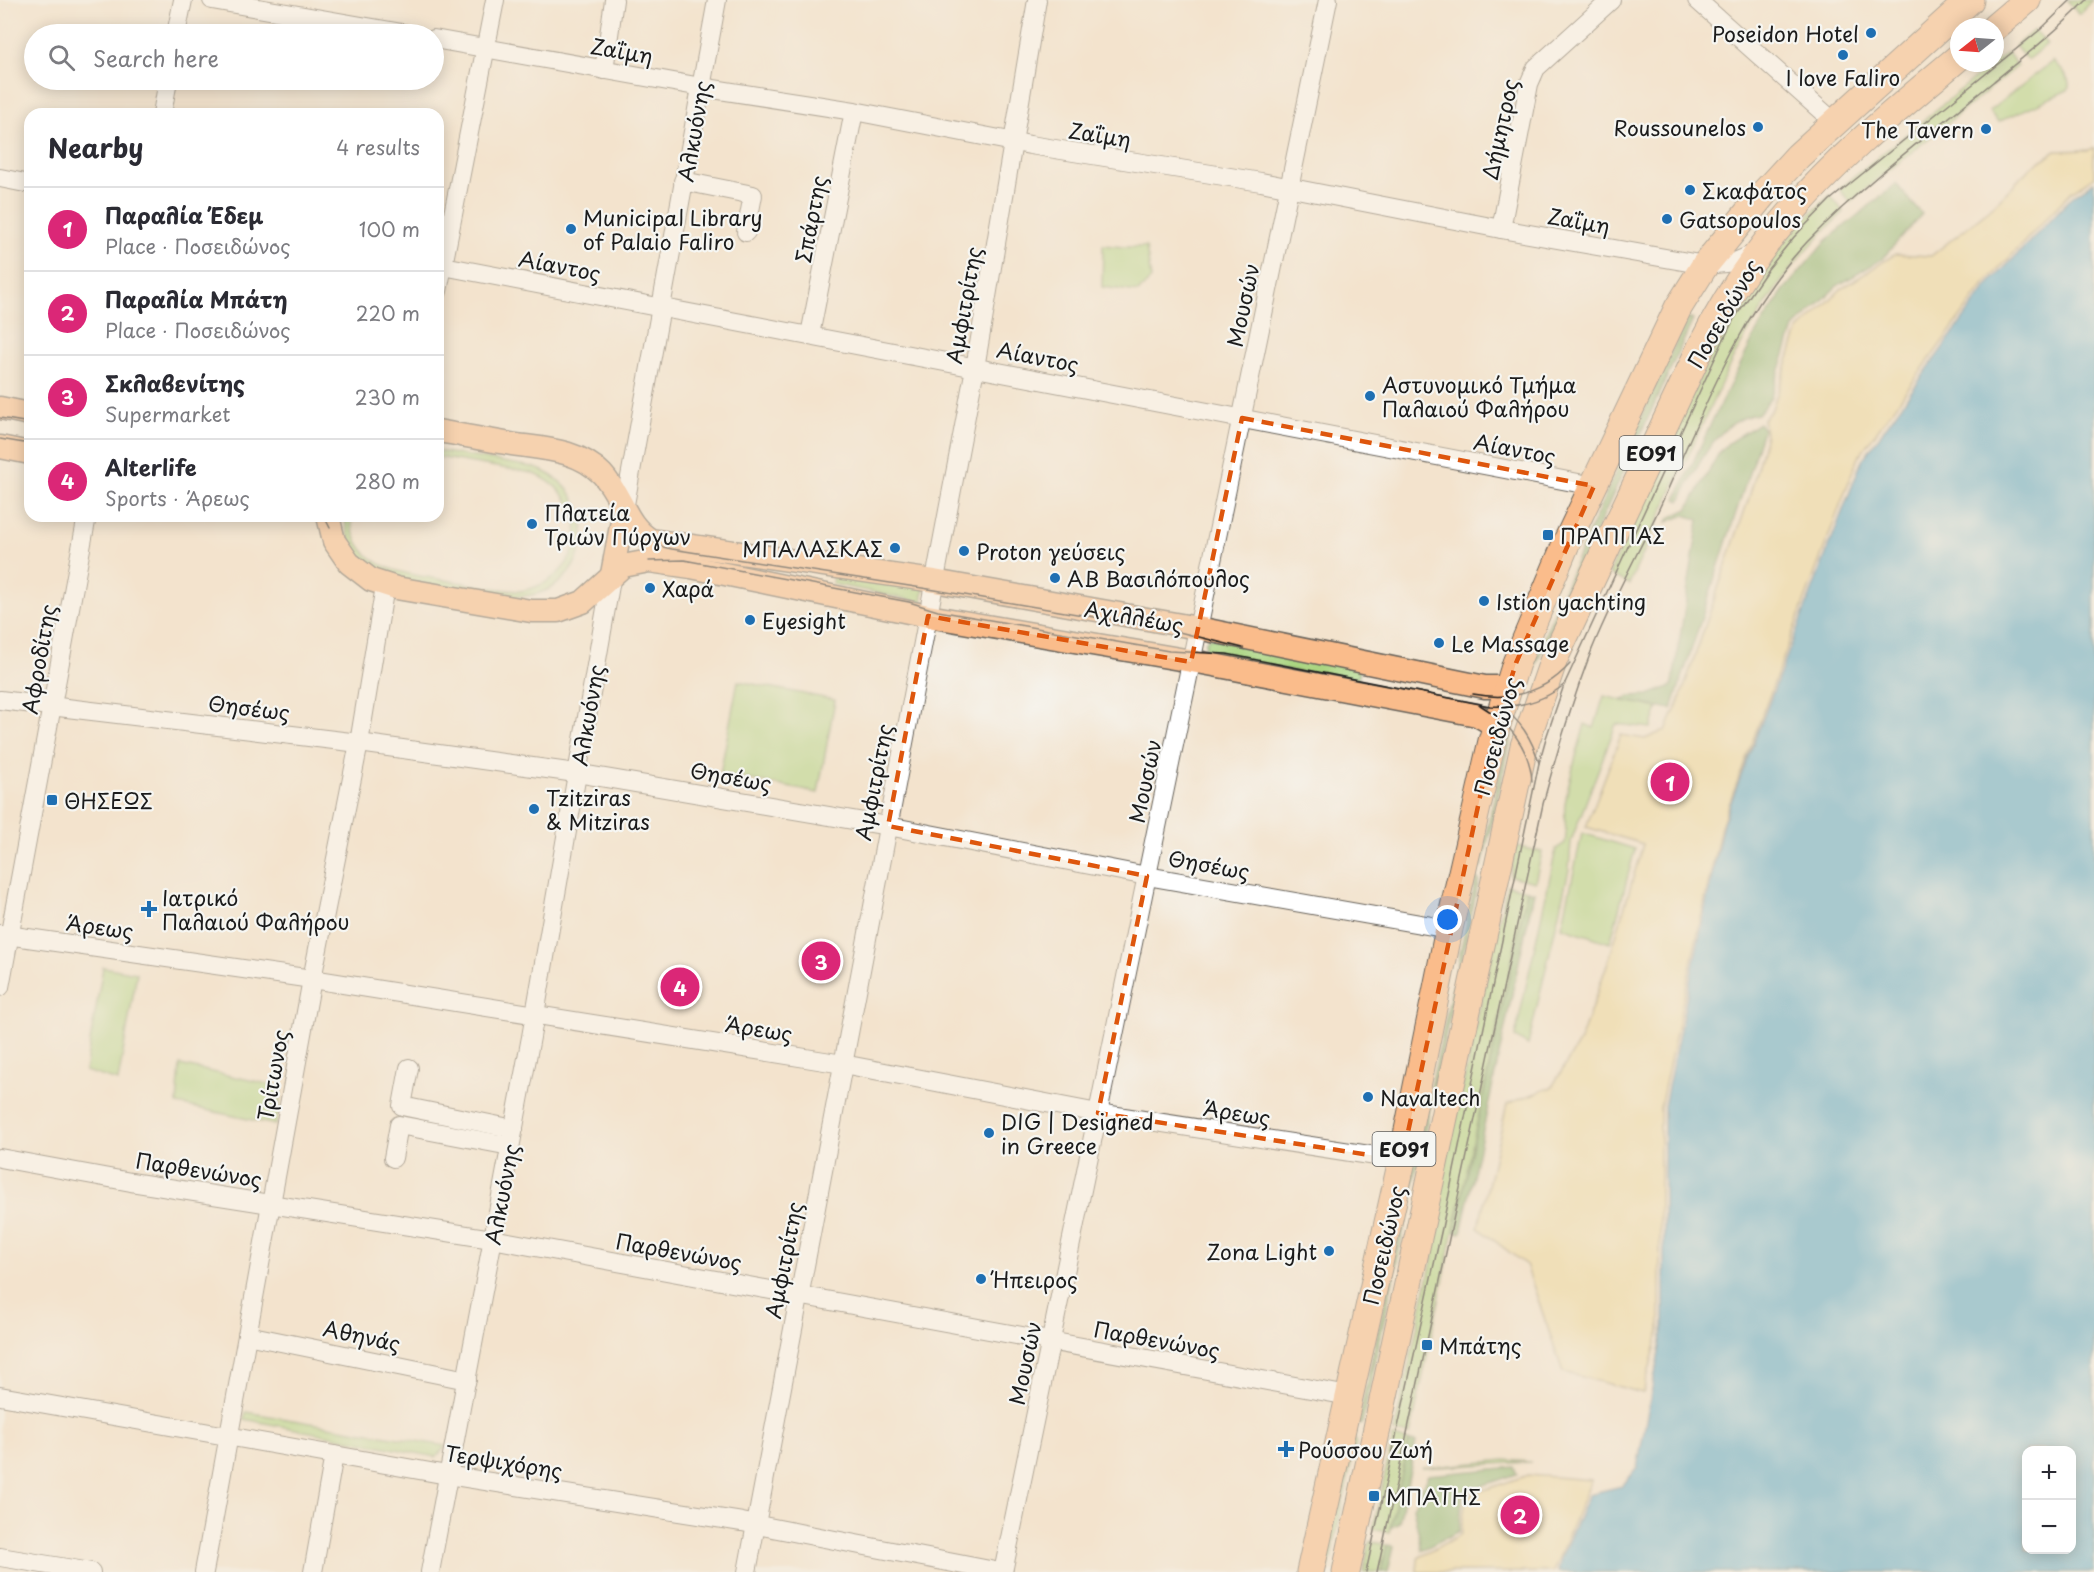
<!DOCTYPE html>
<html lang="en">
<head>
<meta charset="utf-8">
<style>
  body { margin:0; font-family:"Playpen Sans",sans-serif; background:#f7f7f7; color:#2b2b33 }
  .controls { position:absolute; right:18px; bottom:18px; display:grid; overflow:hidden; border-radius:12px; box-shadow:0 3px 15px #0003 }
  .controls button { width:54px; height:54px; display:grid; place-items:center; padding:0; border:0; border-bottom:2px solid #e1e1e2; background:#fff; color:#2b2b33; font:30px sans-serif }
  .compass { position:absolute; left:1950px; top:18px; width:54px; height:54px; border-radius:50%; background:#fff; box-shadow:0 3px 15px #0003; rotate:253deg }
  .you { position:absolute; left:1448px; top:920px; width:21px; height:21px; margin:-15px; border:4px solid #fff; border-radius:50%; background:#1a73e8; box-shadow:0 0 0 9px #1a73e833 }
  .badge { display:grid; place-items:center; width:39px; height:39px; border-radius:50%; background:#db2777; color:#fff; font-size:20px; font-weight:700 }
  .pin { position:absolute; translate:-50% -50%; border:3px solid #fff; box-shadow:0 2px 6px #0006 }
  .list { margin:0; padding:0; list-style:none }
  h2 { display:flex; justify-content:space-between; align-items:center; height:78px; margin:0; padding:0 24px; font-size:26px }
  h2 small { font-size:20px; font-weight:400; color:#7c7c81 }
  .list li { display:grid; grid-template-columns:39px 1fr auto; gap:18px; align-items:center; box-sizing:border-box; height:84px; padding:0 24px; border-top:2px solid #e1e1e2 }
  .list b { display:block; font-size:22px; white-space:nowrap }
  .list p { margin:0; font-size:20px; white-space:nowrap; color:#7c7c81 }
  .list em { font-size:20px; font-style:normal; color:#7c7c81 }
  .icon { flex:none; width:33px; height:33px; fill:none; stroke:currentColor; stroke-width:2; stroke-linecap:round; stroke-linejoin:round }
  .map { position:relative; flex:none; width:2094px; height:1572px; overflow:hidden }
  .search { position:absolute; background:#fff; box-shadow:0 3px 15px #0003; left:24px; top:24px; width:420px; height:66px; display:flex; align-items:center; gap:15px; box-sizing:border-box; padding:0 21px; border-radius:33px; color:#7c7c81; font-size:22px }
  .panel { position:absolute; background:#fff; box-shadow:0 3px 15px #0003; left:24px; top:108px; width:420px; height:414px; border-radius:18px }
  .map>svg:first-child { display:block }
  .green { fill:#aad581; stroke:#63784e; stroke-width:1.5 }
  .forest { fill:#87b66f; stroke:#526946; stroke-width:1.5 }
  .sand { fill:#eeda9e; stroke:#857b5d; stroke-width:1.5 }
  .water { fill:#51a8ce; stroke:#366275; stroke-width:1.5; fill-rule:evenodd }
  .lines { fill:none; stroke-linecap:round; stroke-linejoin:round }
  .minor-casing { stroke:#67625a; stroke-width:20 }
  .major-casing { stroke:#67625a; stroke-width:25 }
  .highway-casing { stroke:#67625a; stroke-width:29 }
  .minor { stroke:#fff; stroke-width:18 }
  .major { stroke:#fabc8b; stroke-width:22 }
  .highway { stroke:#fabc8b; stroke-width:27 }
  .tram { stroke:#1c1c1c; stroke-width:1.5 }
  .marked { fill:none; stroke:#de560d; stroke-width:4.5; stroke-dasharray:12 8; stroke-linejoin:round }
  .poi-dot { fill:#1f6fb2; stroke:#f6f6f2; stroke-width:2 }
  .labels { text-anchor:middle; dominant-baseline:central; stroke-width:4.5; stroke-linejoin:round; paint-order:stroke }
  .shield { fill:#f6f6f2; stroke:#5d5d5c; stroke-width:1.5 }
  .shield-label { font-size:20px; font-weight:bold; fill:#1c1c1c }
  .poi-label { font-size:21px; fill:#1c1c1c; stroke:#f6f6f2; text-anchor:start }
  .street-label { font-size:21px; fill:#1c1c1c; stroke:#f6f6f2 }
</style>
</head>
<body>
<div class="map">
<svg width="2094" height="1572" viewBox="0 0 2094 1572">
  <rect width="100%" height="100%" fill="#f6f6f2"/>
  <filter id="ink" filterUnits="userSpaceOnUse"><feTurbulence type="fractalNoise" baseFrequency=".0167" numOctaves="2"/><feDisplacementMap in="SourceGraphic" scale="12" xChannelSelector="R" yChannelSelector="G"/><feConvolveMatrix kernelMatrix="1 2 1 2 8 2 1 2 1" color-interpolation-filters="sRGB"/></filter>
  <filter id="wash" filterUnits="userSpaceOnUse"><feTurbulence type="fractalNoise" baseFrequency=".008" numOctaves="4" result="noise"/><feDisplacementMap in="SourceGraphic" scale="24" xChannelSelector="R" yChannelSelector="G"/><feGaussianBlur stdDeviation="1.35" result="paint"/><feColorMatrix in="noise" values="0 0 0 0 0 0 0 0 0 0 0 0 0 0 0 0 0 1.4 0 .05"/><feComposite in="paint" operator="in"/></filter>
  <g filter="url(#wash)">
    <rect width="100%" height="100%" fill="#f3e3cd"/>
    <g class="green">
      <polygon points="2067,0 2092,0 2079,14"/>
      <polygon points="2034,30 2047,44 2027,60 2015,46"/>
      <polygon points="2007,52 2018,66 1850,202 1839,189"/>
      <path d="M2053,61C2060,69 2073,78 2068,90L1998,122L1989,111Z"/>
      <path d="M1830,195L1844,212C1796,254 1762,307 1731,362L1629,584L1609,574L1710,356L1743,299L1782,244L1809,215Z"/>
      <polygon points="1103,245 1124,247 1146,247 1151,279 1138,292 1102,287"/>
      <path d="M438,451L533,467C559,476 577,494 582,521C585,536 581,552 574,565C545,613 490,594 445,587C424,583 398,582 379,572C359,561 345,539 345,516H351C353,572 410,574 452,581C475,585 497,590 520,591C589,579 597,498 532,473L438,457Z"/>
      <polygon points="834,570 925,584 922,602 832,584"/>
      <polygon points="1209,637 1360,668 1357,683 1205,655 1206,642"/>
      <polygon points="738,681 835,700 818,793 720,774"/>
      <path d="M1604,696L1658,708L1651,728L1616,724L1571,841L1569,870L1528,1045L1515,1037L1556,849L1565,843C1568,829 1563,818 1565,804C1569,777 1578,751 1585,724L1594,728Z"/>
      <polygon points="1582,833 1635,849 1610,943 1562,927"/>
      <polygon points="1516,846 1542,852 1535,882 1510,876"/>
      <polygon points="1507,885 1527,890 1410,1435 1394,1432 1439,1229 1432,1226"/>
      <polygon points="103,967 137,973 118,1081 85,1071"/>
      <polygon points="180,1065 282,1087 276,1125 177,1104"/>
      <polygon points="246,1412 446,1446 436,1457 244,1419"/>
      <polygon points="1393,1437 1409,1441 1389,1533 1373,1529"/>
      <polygon points="1354,1439 1356,1441 1328,1572 1323,1572 1352,1441"/>
      <polygon points="1505,1460 1531,1462 1422,1468"/>
      <polygon points="1370,1541 1387,1545 1381,1572 1363,1572"/>
    </g>
    <g class="forest">
      <path d="M1896,184L1922,214L1882,259L1837,286L1794,328L1770,399L1758,414C1717,418 1696,469 1680,501L1676,499L1714,417L1757,331L1783,291L1826,241Z"/>
      <path d="M1688,317L1693,320L1544,645L1528,685H1526L1525,683C1575,559 1630,438 1688,317Z"/>
      <polygon points="1759,423 1763,430 1672,709 1622,701 1629,696 1648,695 1672,686 1699,520 1685,515 1667,522 1669,518 1688,509 1719,453 1728,443"/>
      <polygon points="1509,735 1512,736 1482,866 1480,867 1479,866 1498,779"/>
      <polygon points="1476,878 1479,880 1362,1424 1359,1425 1358,1423"/>
      <polygon points="1527,890 1534,892 1461,1233 1454,1232"/>
      <polygon points="1409,1441 1416,1442 1399,1523 1390,1528"/>
      <polygon points="1514,1467 1517,1474 1463,1492 1459,1531 1422,1550 1413,1507 1428,1475"/>
      <polygon points="1387,1545 1394,1546 1388,1572 1381,1572"/>
    </g>
    <g class="sand">
      <polygon points="2094,148 2094,177 2071,192 1984,285 1858,457 1721,826 1660,1107 1660,1329 1643,1393 1563,1372 1526,1265 1478,1228 1507,1104 1552,1087 1580,1041 1611,953 1643,844 1586,827 1621,735 1645,739 1666,730 1679,702 1749,498 1766,435 1763,420 1772,409 1798,331 1841,289 1895,254 1931,256 1991,208 2030,168 2056,151 2088,150"/>
      <polygon points="1528,1475 1591,1480 1553,1572 1417,1572 1418,1558 1461,1534 1466,1496"/>
    </g>
    <path class="water" d="M2094,182V1572H1558L1561,1557L1589,1494L1622,1486L1637,1468L1664,1326V1106L1723,823L1862,460L1987,286L2074,195ZM2026,1450H2072V1550H2026Z"/>
  </g>
  <g filter="url(#ink)">
    <g class="lines">
      <g class="minor-casing">
        <g id="minor">
          <polyline points="212,0 408,34"/>
          <polyline points="1697,0 1834,122"/>
          <polyline points="176,34 183,0"/>
          <polyline points="434,39 707,88 854,111 1030,145 1261,182 1501,229 1705,265 1735,262 1756,253"/>
          <polyline points="604,70 614,0"/>
          <polyline points="162,114 168,80"/>
          <polyline points="0,178 30,184"/>
          <polyline points="683,181 753,195 746,232"/>
          <polyline points="1501,229 1529,84 1536,68 1611,0"/>
          <polyline points="438,265 1594,486"/>
          <polyline points="438,291 495,0"/>
          <polyline points="810,335 854,111"/>
          <polyline points="624,510 717,0"/>
          <polyline points="0,700 359,743 576,773 888,826 1147,876 1449,929"/>
          <polyline points="0,934 312,979 843,1064 1098,1113 1402,1160"/>
          <polyline points="0,987 87,516"/>
          <polyline points="409,1068 402,1106 514,1129"/>
          <polyline points="0,1158 131,1182 492,1239 1349,1396"/>
          <polyline points="393,1158 399,1125 510,1146"/>
          <polyline points="247,1335 467,1380"/>
          <polyline points="0,1396 453,1476 742,1522 1000,1572"/>
          <polyline points="0,1557 91,1572"/>
          <polyline points="204,1572 312,979 359,743 385,586"/>
          <polyline points="313,1572 334,1455"/>
          <polyline points="430,1572 531,1037 612,574"/>
          <polyline points="747,1572 975,368 1037,0"/>
          <polyline points="1003,1572 1328,0"/>
        </g>
      </g>
      <g class="major-casing">
        <g id="major">
          <polyline points="0,408 30,414"/>
          <path d="M438,431C462,435 487,440 511,444C544,449 577,449 602,474C622,495 625,525 651,540L934,581L1198,628L1485,687H1508"/>
          <polyline points="0,447 30,453"/>
          <polyline points="328,516 334,541 349,563 371,580 396,588 531,611 558,611 583,602 623,566 649,561 691,567 928,616 1203,663 1477,715 1496,726"/>
          <polyline points="612,574 624,510"/>
        </g>
      </g>
      <g class="highway-casing">
        <g id="highway">
          <polyline points="1995,27 2027,0"/>
          <polyline points="1310,1572 1402,1160 1449,929 1492,741 1516,663 1568,539 1678,308 1705,265 1764,193 1798,156 1970,0"/>
          <path d="M1346,1572L1524,746L1554,659L1701,347C1725,299 1754,255 1789,215C1839,156 1900,107 1959,57"/>
        </g>
      </g>
      <use href="#minor" class="minor"/>
      <use href="#major" class="major"/>
      <use href="#highway" class="highway"/>
      <g class="tram">
        <polyline points="0,418 30,423"/>
        <polyline points="0,439 30,444"/>
        <polyline points="324,516 330,528"/>
        <polyline points="651,540 663,547 672,549 935,590 1171,630 1243,648"/>
        <path d="M649,561L684,560L909,602L938,611L1169,651L1227,654L1490,706C1519,708 1543,702 1565,684"/>
        <path d="M1473,694C1510,701 1544,693 1570,664"/>
        <path d="M1480,705C1509,722 1530,748 1532,781"/>
        <path d="M1499,705C1520,720 1532,738 1539,763"/>
        <polyline points="1366,1572 1442,1228 1539,763 1546,738 1564,685 1723,341 1734,319 1768,269 1794,237 1830,200 2041,29 2071,0"/>
        <path d="M1377,1572L1543,804C1556,755 1571,705 1589,657C1610,602 1640,551 1664,498C1704,409 1739,314 1807,242C1864,183 1929,134 1993,82C2025,56 2058,30 2087,0"/>
      </g>
    </g>
  </g>
  <path d="M0 0H2094V1572H0ZM1242,418L1594,486L1516,663L1492,741L1402,1160L1098,1113L1147,876L888,826L928,616L1191,662Z" fill="#f3e3cd" fill-opacity=".55" fill-rule="evenodd"/>
  <path class="marked" d="M1242,418L1594,486L1516,663L1492,741L1402,1160L1098,1113L1147,876L888,826L928,616L1191,662Z"/>
  <g class="poi-dot">
    <circle cx="1871" cy="33" r="6"/>
    <circle cx="1843" cy="55" r="6"/>
    <circle cx="1758" cy="127" r="6"/>
    <circle cx="1986" cy="129" r="6"/>
    <circle cx="1690" cy="190" r="6"/>
    <circle cx="1667" cy="219" r="6"/>
    <circle cx="571" cy="229" r="6"/>
    <circle cx="1370" cy="396" r="6"/>
    <circle cx="532" cy="524" r="6"/>
    <rect x="1542" y="529" width="12" height="12" rx="3"/>
    <circle cx="895" cy="548" r="6"/>
    <circle cx="964" cy="551" r="6"/>
    <circle cx="1055" cy="578" r="6"/>
    <circle cx="650" cy="588" r="6"/>
    <circle cx="1484" cy="601" r="6"/>
    <circle cx="750" cy="620" r="6"/>
    <circle cx="1439" cy="643" r="6"/>
    <rect x="46" y="794" width="12" height="12" rx="3"/>
    <circle cx="534" cy="809" r="6"/>
    <path d="M146 900h6v6h6v6h-6v6h-6v-6h-6v-6h6z"/>
    <circle cx="1368" cy="1097" r="6"/>
    <circle cx="989" cy="1133" r="6"/>
    <circle cx="1329" cy="1251" r="6"/>
    <circle cx="981" cy="1279" r="6"/>
    <rect x="1421" y="1339" width="12" height="12" rx="3"/>
    <path d="M1283 1440h6v6h6v6h-6v6h-6v-6h-6v-6h6z"/>
    <rect x="1368" y="1490" width="12" height="12" rx="3"/>
  </g>
  <g class="labels">
    <g class="shield">
      <rect x="1619.5" y="436" width="63" height="34" rx="4.5"/>
      <rect x="1372.5" y="1132" width="63" height="34" rx="4.5"/>
    </g>
    <g class="shield-label">
      <text x="1651" y="453">ΕΟ91</text>
      <text x="1404" y="1149">ΕΟ91</text>
    </g>
    <g class="poi-label">
      <text x="1859" y="33" text-anchor="end">Poseidon Hotel</text>
      <text x="1843" y="77" text-anchor="middle">I love Faliro</text>
      <text x="1746" y="127" text-anchor="end">Roussounelos</text>
      <text x="1974" y="129" text-anchor="end">The Tavern</text>
      <text x="1702" y="190">Σκαφάτος</text>
      <text x="583" y="217">Municipal Library<tspan x="583" dy="24">of Palaio Faliro</tspan></text>
      <text x="1679" y="219">Gatsopoulos</text>
      <text x="1382" y="384">Αστυνομικό Τμήμα<tspan x="1382" dy="24">Παλαιού Φαλήρου</tspan></text>
      <text x="544" y="512">Πλατεία<tspan x="544" dy="24">Τριών Πύργων</tspan></text>
      <text x="1560" y="535">ΠΡΑΠΠΑΣ</text>
      <text x="883" y="548" text-anchor="end">ΜΠΑΛΑΣΚΑΣ</text>
      <text x="976" y="551">Proton γεύσεις</text>
      <text x="1067" y="578">ΑΒ Βασιλόπουλος</text>
      <text x="662" y="588">Χαρά</text>
      <text x="1496" y="601">Istion yachting</text>
      <text x="762" y="620">Eyesight</text>
      <text x="1451" y="643">Le Massage</text>
      <text x="546" y="797">Tzitziras<tspan x="546" dy="24">&amp; Mitziras</tspan></text>
      <text x="64" y="800">ΘΗΣΕΩΣ</text>
      <text x="162" y="897">Ιατρικό<tspan x="162" dy="24">Παλαιού Φαλήρου</tspan></text>
      <text x="1380" y="1097">Navaltech</text>
      <text x="1001" y="1121">DIG | Designed<tspan x="1001" dy="24">in Greece</tspan></text>
      <text x="1317" y="1251" text-anchor="end">Zona Light</text>
      <text x="993" y="1279">Ήπειρος</text>
      <text x="1439" y="1345">Μπάτης</text>
      <text x="1298" y="1449">Ρούσσου Ζωή</text>
      <text x="1386" y="1496">ΜΠΑΤΗΣ</text>
    </g>
    <g class="street-label">
      <text transform="translate(622 50) rotate(10)">Ζαΐμη</text>
      <text transform="translate(1499 129) rotate(-78)">Δήμητρος</text>
      <text transform="translate(693 131) rotate(-80)">Αλκυόνης</text>
      <text transform="translate(1100 134) rotate(9)">Ζαΐμη</text>
      <text transform="translate(810 219) rotate(-79)">Σπάρτης</text>
      <text transform="translate(1579 220) rotate(10)">Ζαΐμη</text>
      <text transform="translate(560 265) rotate(11)">Αίαντος</text>
      <text transform="translate(963 305) rotate(-80)">Αμφιτρίτης</text>
      <text transform="translate(1242 305) rotate(-78)">Μουσών</text>
      <text transform="translate(1723 313) rotate(-60)">Ποσειδώνος</text>
      <text transform="translate(1038 356) rotate(11)">Αίαντος</text>
      <text transform="translate(1515 448) rotate(11)">Αίαντος</text>
      <text transform="translate(1134 616) rotate(10)">Αχιλλέως</text>
      <text transform="translate(38 659) rotate(-80)">Αφροδίτης</text>
      <text transform="translate(249 707) rotate(7)">Θησέως</text>
      <text transform="translate(587 715) rotate(-80)">Αλκυόνης</text>
      <text transform="translate(1496 736) rotate(-75)">Ποσειδώνος</text>
      <text transform="translate(731 776) rotate(10)">Θησέως</text>
      <text transform="translate(1144 781) rotate(-78)">Μουσών</text>
      <text transform="translate(873 782) rotate(-79)">Αμφιτρίτης</text>
      <text transform="translate(1209 864) rotate(10)">Θησέως</text>
      <text transform="translate(100 926) rotate(8)">Άρεως</text>
      <text transform="translate(759 1028) rotate(9)">Άρεως</text>
      <text transform="translate(272 1075) rotate(-80)">Τρίτωνος</text>
      <text transform="translate(1237 1112) rotate(9)">Άρεως</text>
      <text transform="translate(199 1169) rotate(9)">Παρθενώνος</text>
      <text transform="translate(501 1194) rotate(-79)">Αλκυόνης</text>
      <text transform="translate(1383 1245) rotate(-77)">Ποσειδώνος</text>
      <text transform="translate(679 1251) rotate(10)">Παρθενώνος</text>
      <text transform="translate(783 1260) rotate(-79)">Αμφιτρίτης</text>
      <text transform="translate(362 1335) rotate(12)">Αθηνάς</text>
      <text transform="translate(1157 1339) rotate(10)">Παρθενώνος</text>
      <text transform="translate(1024 1363) rotate(-78)">Μουσών</text>
      <text transform="translate(504 1461) rotate(9)">Τερψιχόρης</text>
    </g>
  </g>
</svg>
<div class="controls">
<button>+</button>
<button>−</button>
</div>
<svg class="compass" viewBox="-18 -18 36 36"><path d="M0-13l5 13h-10z" fill="#e53935"/><path d="M0 13l5-13h-10z" fill="#7c7c81"/></svg>
<div class="you"></div>
<div class="pin badge" style="left:1670px;top:782px">1</div>
<div class="pin badge" style="left:1520px;top:1515px">2</div>
<div class="pin badge" style="left:821px;top:961px">3</div>
<div class="pin badge" style="left:680px;top:987px">4</div>
<div class="search"><svg class="icon" aria-label="search" viewBox="0 0 24 24"><circle cx="10" cy="10" r="6"/><path d="M15 15l6 6"/></svg>Search here</div>
<section class="panel">
<h2>Nearby<small>4 results</small></h2>
<ul class="list">
<li><span class="badge">1</span><div><b>Παραλία Έδεμ</b><p>Place · Ποσειδώνος</p></div><em>100 m</em></li>
<li><span class="badge">2</span><div><b>Παραλία Μπάτη</b><p>Place · Ποσειδώνος</p></div><em>220 m</em></li>
<li><span class="badge">3</span><div><b>Σκλαβενίτης</b><p>Supermarket</p></div><em>230 m</em></li>
<li><span class="badge">4</span><div><b>Alterlife</b><p>Sports · Άρεως</p></div><em>280 m</em></li>
</ul>
</section>
</div>
</body>
</html>
